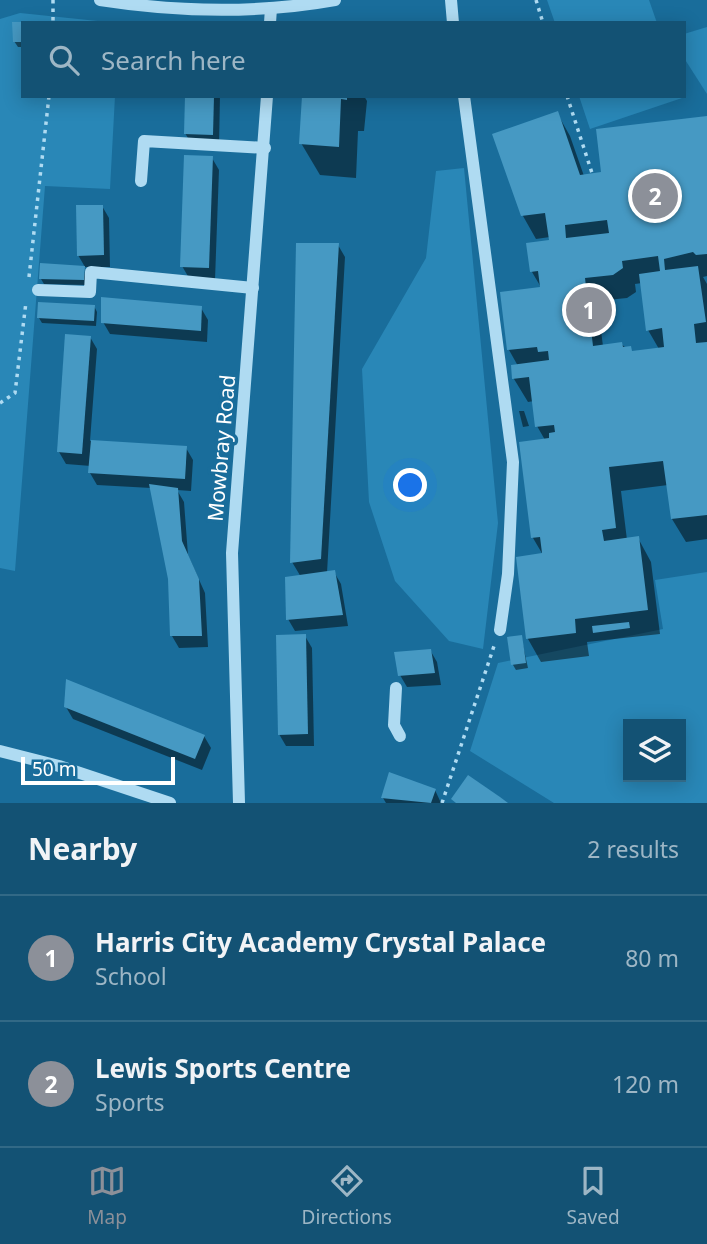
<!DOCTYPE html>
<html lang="en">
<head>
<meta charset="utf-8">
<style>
  body { margin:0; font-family:"Noto Sans",sans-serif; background:#205c7c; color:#f1f3f6 }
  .controls { position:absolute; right:21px; bottom:21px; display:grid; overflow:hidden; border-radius:0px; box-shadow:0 4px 18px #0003 }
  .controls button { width:63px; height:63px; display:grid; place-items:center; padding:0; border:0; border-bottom:2px solid #326986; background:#135274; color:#f1f3f6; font:35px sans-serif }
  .scale { position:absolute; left:21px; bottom:18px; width:154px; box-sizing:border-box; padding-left:7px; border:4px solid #fff; border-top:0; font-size:19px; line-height:24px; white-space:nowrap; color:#fff; -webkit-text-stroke:5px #196d9b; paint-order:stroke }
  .you { position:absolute; left:411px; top:486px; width:24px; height:24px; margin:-18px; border:5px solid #fff; border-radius:50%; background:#1a73e8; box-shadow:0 0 0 10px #1a73e833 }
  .badge { display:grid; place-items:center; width:46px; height:46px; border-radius:50%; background:#8c9099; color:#fff; font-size:23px; font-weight:700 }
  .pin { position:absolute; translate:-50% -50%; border:4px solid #fff; box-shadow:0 2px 7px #0006 }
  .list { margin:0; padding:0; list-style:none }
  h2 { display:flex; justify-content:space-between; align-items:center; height:91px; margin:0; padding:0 28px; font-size:30px }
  h2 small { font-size:23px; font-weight:400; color:#9db6c5 }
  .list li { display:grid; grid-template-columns:46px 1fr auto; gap:21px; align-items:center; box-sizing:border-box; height:126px; padding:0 28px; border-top:2px solid #326986 }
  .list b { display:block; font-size:26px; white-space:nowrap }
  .list p { margin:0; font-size:23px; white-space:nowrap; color:#9db6c5 }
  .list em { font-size:23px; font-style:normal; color:#9db6c5 }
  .icon { flex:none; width:38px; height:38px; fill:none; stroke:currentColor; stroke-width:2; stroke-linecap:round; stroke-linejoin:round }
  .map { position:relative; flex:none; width:707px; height:803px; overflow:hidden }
  .search { position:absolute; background:#135274; box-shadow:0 4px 18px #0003; left:21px; right:21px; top:21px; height:77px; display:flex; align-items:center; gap:18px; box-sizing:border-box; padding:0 24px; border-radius:0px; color:#9db6c5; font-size:26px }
  .sheet { height:343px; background:#135274 }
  nav { display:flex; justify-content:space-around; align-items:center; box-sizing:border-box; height:98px; border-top:2px solid #326986; background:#135274; font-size:19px; color:#9db6c5 }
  nav a { display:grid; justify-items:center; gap:4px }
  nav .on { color:#8c9099 }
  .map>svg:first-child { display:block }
  .green { fill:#2987b7; fill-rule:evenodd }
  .shadow { fill:#0007; fill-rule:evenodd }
  .building { fill:#4699c3; fill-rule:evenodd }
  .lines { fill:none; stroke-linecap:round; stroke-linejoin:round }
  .path { stroke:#afdbf2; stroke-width:3.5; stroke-dasharray:3.5 5; stroke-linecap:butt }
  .minor { stroke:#afdbf2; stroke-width:12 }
  .labels { text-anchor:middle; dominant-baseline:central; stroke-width:7; stroke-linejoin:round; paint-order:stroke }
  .street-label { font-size:21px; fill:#fff; stroke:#196d9b }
</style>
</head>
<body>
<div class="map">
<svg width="707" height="803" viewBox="0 0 707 803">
  <rect width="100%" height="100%" fill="#196d9b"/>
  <g class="green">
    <polygon points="547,0 649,0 657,23 555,23"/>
    <polygon points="20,13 117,23 23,23 23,96 115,96 110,189 45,186 15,571 0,568 0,19"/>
    <polygon points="707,27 707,94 684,58 684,34"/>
    <polygon points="579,96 682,96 682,98 590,129"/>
    <polygon points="464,168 498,523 483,649 449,641 395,581 369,502 362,369 426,258 436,171"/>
    <path d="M707,572V803H554L470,751L498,663L663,629L655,580ZM628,724H681V777H628Z"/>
  </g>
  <g class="shadow">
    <polygon points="351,21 352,23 310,23"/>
    <polygon points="23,24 23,47 18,47 14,41"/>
    <polygon points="186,96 220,96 219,146 192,145 185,133"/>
    <polygon points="304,96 364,96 367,101 364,131 358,131 356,178 320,175 301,143"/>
    <path d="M557,113L570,136L584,176L603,174L707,118V276L703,277L707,284V539L686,542L672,519L668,485L621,491L627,540L638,538L651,562L660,634L587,642L589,656L541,662L528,639L543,555L533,538L545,440L537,426L534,401L528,402L514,379L513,366H518L509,350L542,289L532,272L551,242L550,237L536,239L523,216ZM642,283L648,330L659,349L633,353L621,344L603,346L597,301L627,298L636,292L635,284Z"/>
    <polygon points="212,158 219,170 215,280 189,278 182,266"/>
    <polygon points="102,206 109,218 110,267 85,267 78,255"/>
    <polygon points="338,245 345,257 327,573 334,572 341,584 348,626 295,631 288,619 301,577 292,562"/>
    <polygon points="84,267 86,285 44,284 41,279"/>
    <polygon points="94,306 97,312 96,326 42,323 39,318"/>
    <polygon points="201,308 208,320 207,342 110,334 103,322"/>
    <polygon points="90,337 97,349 90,441 186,448 193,460 191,491 177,490 184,502 188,555 205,593 208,647 179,648 172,636 170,579 151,488 97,485 90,473 91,466 66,464 59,452"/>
    <polygon points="519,411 524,411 529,426 523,427"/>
    <polygon points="305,636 312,648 314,746 286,746 279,734"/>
    <polygon points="521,637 528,668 516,670 513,665"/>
    <polygon points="430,650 437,662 441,685 407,687 400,675"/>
    <polygon points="66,707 204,736 211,748 202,770 73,719"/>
    <polygon points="435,790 441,803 386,803 383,798"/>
  </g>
  <g class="building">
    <polygon points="12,22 23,22 23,42 13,42"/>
    <polygon points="185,96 214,96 213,135 184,134"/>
    <polygon points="302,96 347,96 347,100 341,99 339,147 299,144"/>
    <path d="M558,111L580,175L601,172L596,129L707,116V254L696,255L693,252L664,259L665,270L698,266L706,322L694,324L696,343L707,342V515L671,519L663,461L609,467L616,528L602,530L604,541L639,536L648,610L575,619L576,633L526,639L516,557L542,553L540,537L531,538L519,442L549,438V433L555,432L554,425L535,427L529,377L512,379L511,365L549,360L548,351L538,352L537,347L507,350L500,292L540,287L538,271L530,272L526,243L549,240L545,213L521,216L492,134ZM607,220L609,233L566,238L565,225ZM658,256L660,271L639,274L646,331L662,328L664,347L632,351L631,346L623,347L622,342L593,346L585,278L613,275L623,268L622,261Z"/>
    <polygon points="184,155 213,156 209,268 180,267"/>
    <polygon points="76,205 103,205 104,255 77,256"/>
    <polygon points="296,243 339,243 321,559 290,563"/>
    <polygon points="40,263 85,266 84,280 39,279"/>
    <polygon points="101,297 202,306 201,331 101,323"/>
    <polygon points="38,302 95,305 94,321 37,318"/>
    <polygon points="65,334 91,336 82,454 57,452"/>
    <polygon points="91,440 187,446 185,479 88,473"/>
    <polygon points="149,484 178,488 182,541 199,579 202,636 170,636 168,579"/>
    <polygon points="335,570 343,615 286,620 285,577"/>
    <polygon points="629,622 630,628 593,633 592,626"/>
    <polygon points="306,634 308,734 278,735 276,635"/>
    <polygon points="522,635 526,663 511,665 507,637"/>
    <polygon points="431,649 435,673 398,676 394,652"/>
    <polygon points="66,679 205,735 195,759 64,707"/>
    <polygon points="389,772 436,789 431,803 381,798"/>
    <polygon points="468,775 500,797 508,803 456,803 451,799"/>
  </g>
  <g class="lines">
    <g class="path">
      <polyline points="53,0 53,23"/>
      <polyline points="536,0 543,23"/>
      <polyline points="567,96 592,173"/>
      <polyline points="29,277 49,96"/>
      <polyline points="0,403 15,393 26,302"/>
      <polyline points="442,803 494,646"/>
    </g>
    <g class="minor">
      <path d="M100,0C177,12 257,14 335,0"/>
      <polyline points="451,0 453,23"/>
      <polyline points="270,23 271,8"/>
      <polyline points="464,96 513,462 508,574 500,630"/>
      <polyline points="141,181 144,141 265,148"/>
      <polyline points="38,290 90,292 91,272 253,288"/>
      <polyline points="396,688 394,725 400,736"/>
      <polyline points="0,751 59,766 170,803"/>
      <polyline points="239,803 232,553 267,96"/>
    </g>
  </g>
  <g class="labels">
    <g class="street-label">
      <text transform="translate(221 448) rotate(-85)">Mowbray Road</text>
    </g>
  </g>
</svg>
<div class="controls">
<button><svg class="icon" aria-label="layers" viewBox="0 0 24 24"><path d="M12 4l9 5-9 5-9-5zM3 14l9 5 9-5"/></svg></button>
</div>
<div class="scale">50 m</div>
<div class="you"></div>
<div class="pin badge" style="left:589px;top:310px">1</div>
<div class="pin badge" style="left:655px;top:196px">2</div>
<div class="search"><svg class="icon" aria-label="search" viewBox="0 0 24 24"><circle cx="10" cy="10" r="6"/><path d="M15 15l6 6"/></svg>Search here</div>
</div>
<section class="sheet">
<h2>Nearby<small>2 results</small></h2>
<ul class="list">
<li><span class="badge">1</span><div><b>Harris City Academy Crystal Palace</b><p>School</p></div><em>80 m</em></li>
<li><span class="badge">2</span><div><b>Lewis Sports Centre</b><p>Sports</p></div><em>120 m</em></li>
</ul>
</section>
<nav>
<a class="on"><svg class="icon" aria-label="map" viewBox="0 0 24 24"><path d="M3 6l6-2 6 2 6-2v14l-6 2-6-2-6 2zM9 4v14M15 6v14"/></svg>Map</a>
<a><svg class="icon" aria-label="directions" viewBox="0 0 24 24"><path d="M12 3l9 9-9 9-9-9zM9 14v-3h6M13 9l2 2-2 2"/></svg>Directions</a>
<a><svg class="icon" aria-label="saved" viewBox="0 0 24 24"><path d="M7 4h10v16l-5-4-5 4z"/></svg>Saved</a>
</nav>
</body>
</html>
